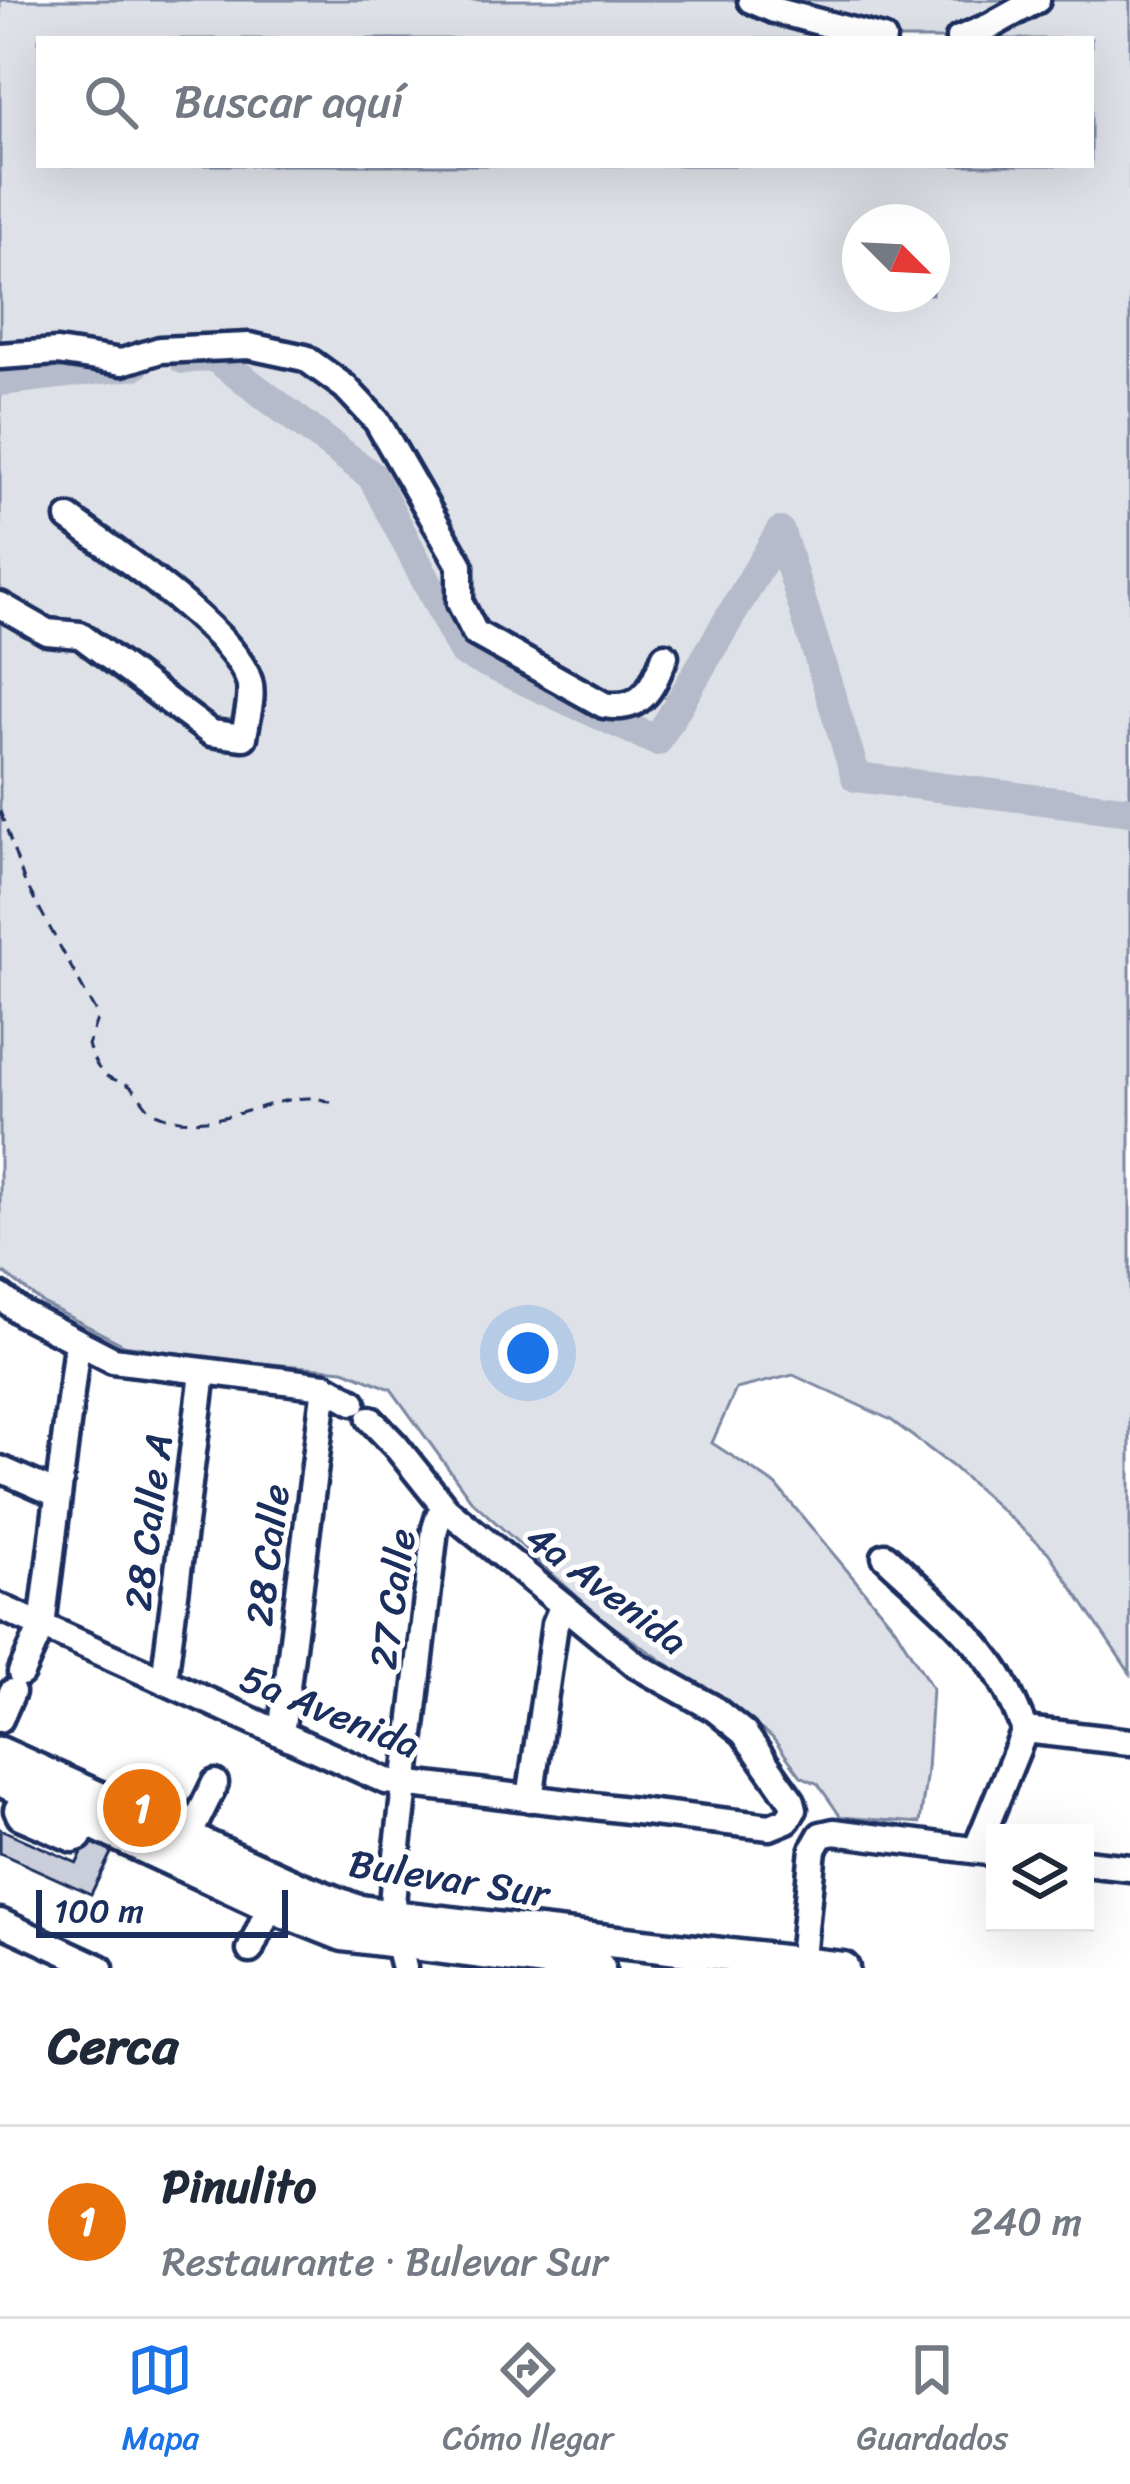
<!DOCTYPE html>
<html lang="es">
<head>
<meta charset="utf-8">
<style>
  body { margin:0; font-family:Sriracha,sans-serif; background:#f2f2f3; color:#1f2937 }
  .controls { position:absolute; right:36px; bottom:36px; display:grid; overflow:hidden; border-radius:0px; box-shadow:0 12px 48px #0002 }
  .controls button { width:108px; height:108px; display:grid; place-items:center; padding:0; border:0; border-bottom:3px solid #e0e1e3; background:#fff; color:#1f2937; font:60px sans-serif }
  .compass { position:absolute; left:842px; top:204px; width:108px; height:108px; border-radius:50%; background:#fff; box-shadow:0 12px 48px #0002; rotate:114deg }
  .scale { position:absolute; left:36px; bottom:30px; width:252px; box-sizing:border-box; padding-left:12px; border:6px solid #1b2f5e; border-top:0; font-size:33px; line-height:42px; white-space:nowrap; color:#1b2f5e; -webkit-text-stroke:9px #fff; paint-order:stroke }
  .you { position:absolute; left:528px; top:1353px; width:42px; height:42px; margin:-30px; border:9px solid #fff; border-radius:50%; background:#1a73e8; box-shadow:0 0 0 18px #1a73e833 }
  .badge { display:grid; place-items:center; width:78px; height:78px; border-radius:50%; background:#1a73e8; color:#fff; font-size:39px; font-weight:700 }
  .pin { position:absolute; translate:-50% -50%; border:6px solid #fff; box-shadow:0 3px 12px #0006 }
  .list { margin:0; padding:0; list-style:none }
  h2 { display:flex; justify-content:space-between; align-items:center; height:156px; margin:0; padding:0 48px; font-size:51px }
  h2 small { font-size:39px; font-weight:400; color:#747a83 }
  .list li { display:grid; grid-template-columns:78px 1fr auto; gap:36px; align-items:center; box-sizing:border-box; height:192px; padding:0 48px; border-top:3px solid #e0e1e3 }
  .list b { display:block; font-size:45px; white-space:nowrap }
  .list p { margin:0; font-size:39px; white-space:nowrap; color:#747a83 }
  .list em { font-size:39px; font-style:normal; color:#747a83 }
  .icon { flex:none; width:66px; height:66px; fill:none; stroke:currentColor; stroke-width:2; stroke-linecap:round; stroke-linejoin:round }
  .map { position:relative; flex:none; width:1130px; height:1968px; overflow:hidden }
  .search { position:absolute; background:#fff; box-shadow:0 12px 48px #0002; left:36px; right:36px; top:36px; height:132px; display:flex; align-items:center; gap:30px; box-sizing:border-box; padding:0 42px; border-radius:0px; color:#747a83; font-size:45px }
  .sheet { height:348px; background:#fff }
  nav { display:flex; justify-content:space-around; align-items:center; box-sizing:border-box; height:168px; border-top:3px solid #e0e1e3; background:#fff; font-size:33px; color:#747a83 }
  nav a { display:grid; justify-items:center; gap:6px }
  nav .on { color:#1a73e8 }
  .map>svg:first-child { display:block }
  .green { fill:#dee1e7; stroke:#7c88a2; stroke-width:3; fill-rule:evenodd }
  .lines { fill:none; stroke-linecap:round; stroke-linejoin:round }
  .river { stroke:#b5bbca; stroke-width:30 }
  .building { fill:#caceda; stroke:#1b2f5e; stroke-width:3 }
  .minor-casing { stroke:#1b2f5e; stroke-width:33 }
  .major-casing { stroke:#1b2f5e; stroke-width:39 }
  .path { stroke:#1b2f5e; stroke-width:3; stroke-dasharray:12 9; stroke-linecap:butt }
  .minor { stroke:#fff; stroke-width:24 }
  .major { stroke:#fff; stroke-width:30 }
  .labels { text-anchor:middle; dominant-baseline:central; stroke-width:10; stroke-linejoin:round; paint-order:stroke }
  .street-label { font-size:39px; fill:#1b2f5e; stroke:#fff }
</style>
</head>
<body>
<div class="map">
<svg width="1130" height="1968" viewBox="0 0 1130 1968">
  <rect width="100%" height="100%" fill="#fff"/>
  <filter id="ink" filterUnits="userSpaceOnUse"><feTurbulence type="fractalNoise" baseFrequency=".00833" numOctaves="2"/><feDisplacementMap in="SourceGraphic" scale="24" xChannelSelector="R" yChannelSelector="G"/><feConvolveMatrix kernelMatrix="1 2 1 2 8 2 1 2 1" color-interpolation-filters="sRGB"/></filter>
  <g filter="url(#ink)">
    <path class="green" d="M0,0H1130V1673L1048,1552L952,1466L891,1420L793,1375L736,1389L712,1443L776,1485L895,1628L932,1688L927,1770L920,1823L841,1817L818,1784L801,1776L772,1737L601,1618L471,1500L391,1389L344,1370L212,1359L124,1345L43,1303L0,1270ZM39,39H1091V165H39ZM860,222H932V294H860Z"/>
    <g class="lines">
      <g class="river">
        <polyline points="183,359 213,356 372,476 463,652 657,741 780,532 856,777 1130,811"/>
        <polyline points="0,381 135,365"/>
      </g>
    </g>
    <polygon class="building" points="0,1829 77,1863 89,1837 113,1849 91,1894 0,1853"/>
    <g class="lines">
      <g class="minor-casing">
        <g id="minor">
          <polyline points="751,0 774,10 883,39"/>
          <polyline points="959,39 990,26 1037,0"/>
          <path d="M0,356L57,352L122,362L160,350L249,346L305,358L345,387L377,421L460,565V603L475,633L604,705C644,712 652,687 665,656"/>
          <path d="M0,605L47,632L80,635L211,733L244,737C246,721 254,696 249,681C233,630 114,551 69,518"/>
          <polyline points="0,1296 22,1313 113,1360 325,1386 353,1402"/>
          <polyline points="0,1469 57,1494"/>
          <path d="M885,1556C921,1590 962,1623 991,1663C1006,1683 1015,1707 1025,1730"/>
          <polyline points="0,1607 386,1781 770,1827 787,1820 794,1809 792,1801 744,1733 713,1708 636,1665 446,1509 395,1445 370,1419"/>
          <polyline points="21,1673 42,1626 77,1344"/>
          <polyline points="164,1681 203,1373"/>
          <polyline points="0,1719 12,1692"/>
          <polyline points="1025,1730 1130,1742"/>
          <polyline points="281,1734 325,1386"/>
          <polyline points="26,1792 17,1810 20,1816 73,1839 79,1837 87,1820"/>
          <polyline points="530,1799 555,1624 563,1605"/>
          <polyline points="188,1838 215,1783"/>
          <polyline points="976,1850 1025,1730"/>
          <polyline points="1085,1863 1130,1868"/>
          <polyline points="0,1922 100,1968"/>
          <polyline points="250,1950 270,1906"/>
          <polyline points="404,1968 391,1916 394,1881 435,1529 439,1516 446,1509"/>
          <polyline points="801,1968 813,1849 821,1835 834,1832 995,1853"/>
        </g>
      </g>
      <g class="major-casing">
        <g id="major">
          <polyline points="0,1753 299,1888 355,1910 391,1916 843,1968"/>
          <polyline points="0,1780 270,1906 343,1935 599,1968"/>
        </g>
      </g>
      <path class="path" d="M0,811L24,880L95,1011L97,1019L88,1045C92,1056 96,1069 107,1076C115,1081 125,1082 132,1088C142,1097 145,1109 158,1114C220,1140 286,1081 332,1103"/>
      <use href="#minor" class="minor"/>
      <use href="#major" class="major"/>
    </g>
  </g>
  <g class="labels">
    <g class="street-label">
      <text transform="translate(148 1522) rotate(-83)">28 Calle A</text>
      <text transform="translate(267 1555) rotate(-83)">28 Calle</text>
      <text transform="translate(607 1589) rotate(37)">4a Avenida</text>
      <text transform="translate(392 1599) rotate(-82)">27 Calle</text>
      <text transform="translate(330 1711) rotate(22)">5a Avenida</text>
      <text transform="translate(449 1878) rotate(9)">Bulevar Sur</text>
    </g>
  </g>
</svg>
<div class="controls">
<button><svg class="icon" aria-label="layers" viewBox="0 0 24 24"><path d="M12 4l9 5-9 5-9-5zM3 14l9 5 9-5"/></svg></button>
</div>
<svg class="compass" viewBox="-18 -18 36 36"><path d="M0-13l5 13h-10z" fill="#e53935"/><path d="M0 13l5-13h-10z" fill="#747a83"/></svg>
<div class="scale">100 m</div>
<div class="you"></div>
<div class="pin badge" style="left:142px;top:1808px;background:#e8710a">1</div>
<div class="search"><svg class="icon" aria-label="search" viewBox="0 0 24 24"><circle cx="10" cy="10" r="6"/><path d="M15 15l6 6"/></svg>Buscar aquí</div>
</div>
<section class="sheet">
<h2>Cerca<small></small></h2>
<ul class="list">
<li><span class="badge" style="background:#e8710a">1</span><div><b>Pinulito</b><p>Restaurante · Bulevar Sur</p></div><em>240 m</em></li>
</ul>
</section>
<nav>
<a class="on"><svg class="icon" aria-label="map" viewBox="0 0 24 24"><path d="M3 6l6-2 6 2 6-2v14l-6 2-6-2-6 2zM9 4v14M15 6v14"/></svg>Mapa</a>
<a><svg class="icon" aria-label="directions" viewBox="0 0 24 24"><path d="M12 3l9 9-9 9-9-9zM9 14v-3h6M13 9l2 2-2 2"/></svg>Cómo llegar</a>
<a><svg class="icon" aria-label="saved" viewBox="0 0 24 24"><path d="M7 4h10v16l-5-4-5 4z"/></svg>Guardados</a>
</nav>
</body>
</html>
